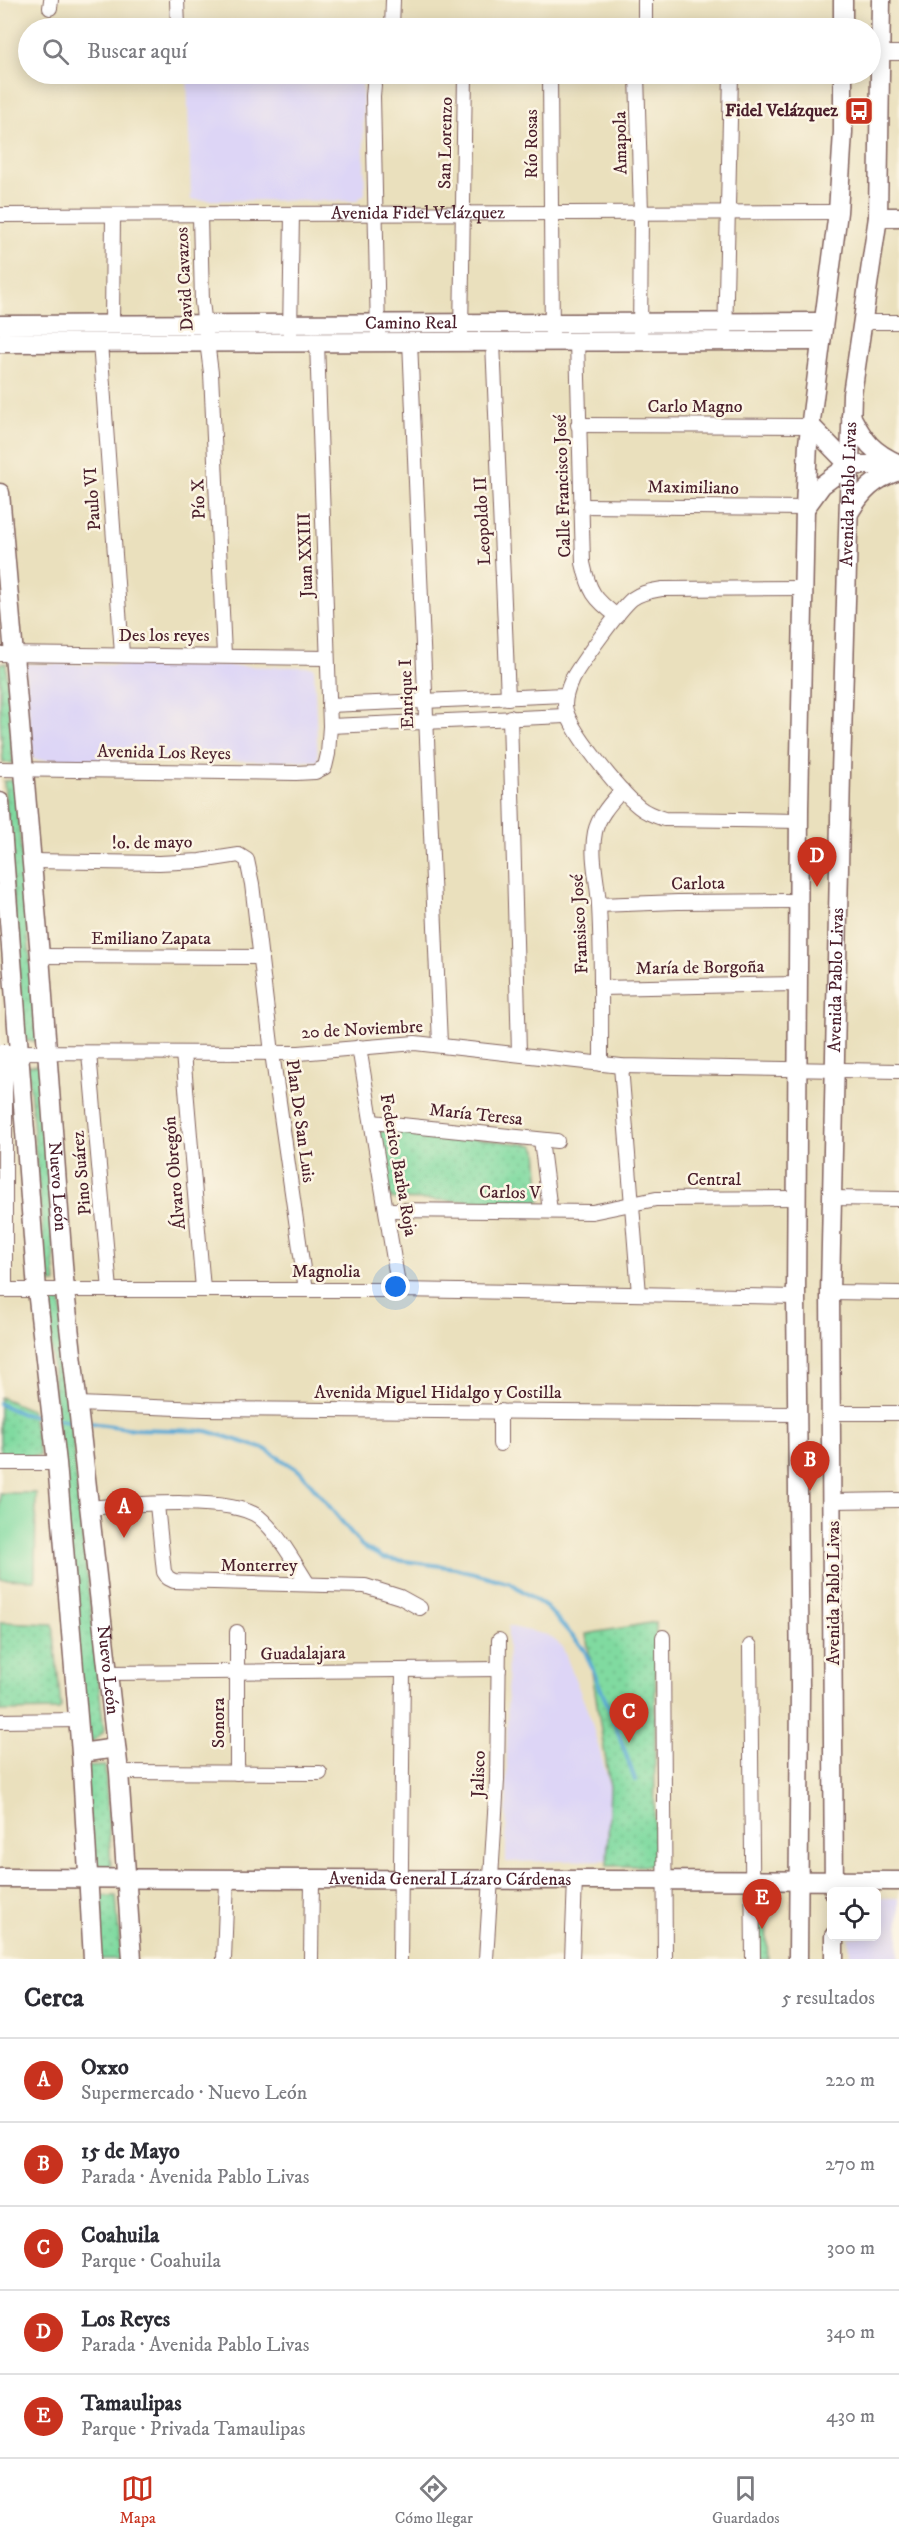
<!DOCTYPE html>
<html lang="es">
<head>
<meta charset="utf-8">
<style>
  body { margin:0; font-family:"IM FELL DW Pica",serif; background:#f2f2f3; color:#2b2b33 }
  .controls { position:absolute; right:18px; bottom:18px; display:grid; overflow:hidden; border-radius:9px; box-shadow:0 3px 15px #0003 }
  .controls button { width:54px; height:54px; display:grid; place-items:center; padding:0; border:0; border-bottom:2px solid #e1e1e2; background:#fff; color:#2b2b33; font:30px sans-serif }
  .you { position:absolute; left:396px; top:1287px; width:21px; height:21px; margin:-15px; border:4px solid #fff; border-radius:50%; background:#1a73e8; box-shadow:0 0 0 9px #1a73e833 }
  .badge { display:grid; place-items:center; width:39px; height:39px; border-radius:50%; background:#c8321e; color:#fff; font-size:20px; font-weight:700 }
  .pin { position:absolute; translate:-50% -50px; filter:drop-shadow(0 2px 3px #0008) }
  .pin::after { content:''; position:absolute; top:32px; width:21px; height:18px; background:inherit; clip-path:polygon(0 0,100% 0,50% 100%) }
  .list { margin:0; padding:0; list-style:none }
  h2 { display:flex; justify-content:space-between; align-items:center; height:78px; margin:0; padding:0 24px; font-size:26px }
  h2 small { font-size:20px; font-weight:400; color:#7c7c81 }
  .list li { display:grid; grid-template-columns:39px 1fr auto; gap:18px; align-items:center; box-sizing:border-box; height:84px; padding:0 24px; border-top:2px solid #e1e1e2 }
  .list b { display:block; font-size:22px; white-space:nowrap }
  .list p { margin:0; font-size:20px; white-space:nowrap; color:#7c7c81 }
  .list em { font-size:20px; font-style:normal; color:#7c7c81 }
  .icon { flex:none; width:33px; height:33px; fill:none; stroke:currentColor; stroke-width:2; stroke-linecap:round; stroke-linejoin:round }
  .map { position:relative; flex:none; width:899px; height:1959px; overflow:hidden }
  .search { position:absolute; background:#fff; box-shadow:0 3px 15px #0003; left:18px; right:18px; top:18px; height:66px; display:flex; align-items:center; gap:15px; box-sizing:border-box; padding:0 21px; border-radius:33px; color:#7c7c81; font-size:22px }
  .sheet { height:498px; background:#fff }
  nav { display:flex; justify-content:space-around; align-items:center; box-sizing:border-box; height:84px; border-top:2px solid #e1e1e2; background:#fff; font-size:16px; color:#7c7c81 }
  nav a { display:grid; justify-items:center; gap:3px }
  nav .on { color:#c8321e }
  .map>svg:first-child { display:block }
  .built { fill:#ddd5f6 }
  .green { fill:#80daa0; stroke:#657c66; stroke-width:1.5 }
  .park { fill:url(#park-dots); stroke:#657c66; stroke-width:1.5 }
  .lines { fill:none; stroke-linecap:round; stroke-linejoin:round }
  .stream { stroke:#5baad5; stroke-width:4 }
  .street-casing { stroke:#82635e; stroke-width:16 }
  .secondary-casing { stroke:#82635e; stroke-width:21 }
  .street { stroke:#fff; stroke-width:14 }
  .secondary { stroke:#fff; stroke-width:18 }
  .labels { text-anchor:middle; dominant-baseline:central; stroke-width:5; stroke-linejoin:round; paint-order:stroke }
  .poi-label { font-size:18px; font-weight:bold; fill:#4a1f2b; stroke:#fcf5e5; text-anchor:end }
  .street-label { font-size:18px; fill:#4a1f2b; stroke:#fcf5e5 }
</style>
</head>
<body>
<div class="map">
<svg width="899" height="1959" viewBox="0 0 899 1959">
  <defs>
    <pattern id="park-dots" width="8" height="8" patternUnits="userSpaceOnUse" patternTransform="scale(1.5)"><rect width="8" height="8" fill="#80daa0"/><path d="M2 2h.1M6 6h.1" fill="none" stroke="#70bb8a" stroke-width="1.8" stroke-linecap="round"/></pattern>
  </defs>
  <rect width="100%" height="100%" fill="#fcf5e5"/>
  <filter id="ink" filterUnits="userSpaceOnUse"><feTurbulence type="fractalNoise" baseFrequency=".0167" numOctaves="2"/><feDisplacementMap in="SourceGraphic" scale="12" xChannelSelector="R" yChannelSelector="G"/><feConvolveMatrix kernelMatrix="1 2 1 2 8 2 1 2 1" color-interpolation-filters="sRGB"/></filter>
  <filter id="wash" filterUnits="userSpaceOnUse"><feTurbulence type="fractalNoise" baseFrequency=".008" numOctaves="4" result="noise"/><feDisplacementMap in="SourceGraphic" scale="24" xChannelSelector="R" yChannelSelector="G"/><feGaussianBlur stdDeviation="1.35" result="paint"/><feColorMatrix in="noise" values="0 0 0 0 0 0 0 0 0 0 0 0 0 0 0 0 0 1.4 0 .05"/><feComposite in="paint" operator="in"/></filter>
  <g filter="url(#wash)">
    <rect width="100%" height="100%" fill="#eae0bd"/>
    <g class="built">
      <polygon points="187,74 362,74 365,194 356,201 191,200"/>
      <polygon points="25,664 314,667 318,761 35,760 32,757"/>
      <polygon points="508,1626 548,1635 562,1646 590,1717 610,1787 609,1860 506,1862"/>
      <polygon points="877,1898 899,1898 899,1959 850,1959 849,1937 876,1936"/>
    </g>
    <polygon class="green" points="0,1493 36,1493 35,1580 0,1579"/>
    <g class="park">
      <polygon points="0,663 6,663 13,763 3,763 0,720"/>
      <polygon points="15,780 37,1041 24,1041 4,781"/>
      <polygon points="39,1065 56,1283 47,1283 28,1066"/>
      <polygon points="384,1129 534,1145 537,1150 541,1199 536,1203 392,1199 387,1193 377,1134"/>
      <polygon points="48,1300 61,1300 77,1488 104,1731 94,1741 83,1741 71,1621"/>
      <polygon points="0,1397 31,1410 40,1456 0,1456"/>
      <polygon points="0,1622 53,1624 61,1707 59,1710 0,1711"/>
      <polygon points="656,1622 654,1866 607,1866 610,1787 586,1634"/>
      <polygon points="105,1766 111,1868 92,1868 85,1767"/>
      <polygon points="94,1895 116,1896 121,1959 99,1959"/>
      <polygon points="757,1901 765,1907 768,1959 758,1959"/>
    </g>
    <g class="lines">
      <g class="stream">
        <polyline points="0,1404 22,1414 45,1417"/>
        <polyline points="58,1419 70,1421"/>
        <polyline points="90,1423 135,1429 207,1431 265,1449 301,1472 362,1546 383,1558 455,1568 511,1583 547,1608 584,1649 613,1718 635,1780"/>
      </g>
    </g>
  </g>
  <g filter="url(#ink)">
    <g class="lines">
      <g class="street-casing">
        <g id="street">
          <polyline points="177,0 178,28"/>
          <polyline points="50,8 51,0"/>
          <polyline points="392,28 393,0"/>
          <polyline points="645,28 645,0"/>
          <polyline points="881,53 899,53"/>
          <polyline points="375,74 373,96 378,333"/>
          <polyline points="550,74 552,341"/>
          <polyline points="637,74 641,213 640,341"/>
          <path id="s1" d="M0,215L838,212"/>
          <polyline points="200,215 202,302 211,373 224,655"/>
          <polyline points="863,322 899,322"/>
          <polyline points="112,324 113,215"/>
          <polyline points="461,333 465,74"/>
          <polyline points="290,334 292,214"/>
          <polyline points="725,339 731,74"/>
          <polyline points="410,341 440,1044"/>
          <path d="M577,341L583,563C589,591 594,599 617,616"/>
          <polyline points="100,342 122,654"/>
          <polyline points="493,342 508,698"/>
          <polyline points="578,425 811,426"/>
          <polyline points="581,506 805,508"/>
          <polyline points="0,654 327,658"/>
          <polyline points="329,705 565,695"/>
          <polyline points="510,717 519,1053"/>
          <polyline points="330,726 566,716"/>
          <polyline points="0,769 296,773 315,772 325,767 328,754 330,726 317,342"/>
          <path d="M799,821L664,819C655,816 646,813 639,807C621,792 566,727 565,705C565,696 568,688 572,679C581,663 619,610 632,599C641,592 652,591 662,589L805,588"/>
          <polyline points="31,861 159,863 200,861 239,855 247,860 252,884 272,1053 306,1290"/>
          <polyline points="599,905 678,902 798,901"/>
          <polyline points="40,956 261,957"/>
          <polyline points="601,988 798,984"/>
          <polyline points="359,1047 399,1290"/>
          <polyline points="0,1052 299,1053 415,1043 621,1066 899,1071"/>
          <polyline points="5,1052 5,1290"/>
          <polyline points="89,1053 110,1290"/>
          <polyline points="183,1053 203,1289"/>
          <path d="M601,1064C601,1011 602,959 599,906C598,882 590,856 595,832C599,815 611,803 622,790"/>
          <polyline points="621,1066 639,1294"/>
          <polyline points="372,1122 557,1141"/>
          <polyline points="541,1140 550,1211"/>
          <polyline points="831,1198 899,1199"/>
          <polyline points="388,1210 592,1212 656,1199 797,1198"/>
          <polyline points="0,1290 399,1290 796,1297"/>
          <polyline points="830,1292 899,1293"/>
          <polyline points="78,1404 203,1409 797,1414"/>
          <polyline points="832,1413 899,1413"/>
          <polyline points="500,1444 500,1411"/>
          <polyline points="0,1463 57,1463"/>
          <polyline points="833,1501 899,1500"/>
          <polyline points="157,1505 164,1572 168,1578 174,1581 365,1586 400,1597 420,1608"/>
          <path d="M89,1508C126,1505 231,1495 259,1517C279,1534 294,1562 308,1584"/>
          <polyline points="663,1637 665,1959"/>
          <polyline points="750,1646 753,1959"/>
          <polyline points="108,1673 499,1669"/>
          <polyline points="0,1721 78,1720"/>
          <polyline points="119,1772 320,1773"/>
          <polyline points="237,1773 237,1632"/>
          <polyline points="224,1959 227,1879"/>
          <polyline points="311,1959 312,1879"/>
          <polyline points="400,1959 403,1670"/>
          <polyline points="486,1959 497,1780 499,1640"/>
          <polyline points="572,1959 575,1879"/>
        </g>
      </g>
      <g class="secondary-casing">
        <g id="secondary">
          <polyline points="843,28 843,0"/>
          <polyline points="878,217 899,217"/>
          <path id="s2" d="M0,325L823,322"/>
          <polyline points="0,343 821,341"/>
          <path d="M851,416C865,442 872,452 899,464"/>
          <polyline points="811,426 849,465"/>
          <polyline points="849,465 895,465"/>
          <path id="s3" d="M0,493L40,956L65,1291L119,1772L132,1959"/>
          <polyline points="806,507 822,485 849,465"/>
          <path d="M849,513C862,491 874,479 899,471"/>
          <polyline points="0,802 37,1290 57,1463 81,1753 93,1959"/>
          <polyline points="81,1753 116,1748"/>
          <path id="s4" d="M0,1878L899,1881"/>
          <path id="s5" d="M834,1892L830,1292L841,773L852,394L878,217L881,0"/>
          <polyline points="798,1959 800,1687 796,1297 799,808 805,508 808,444 838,212 843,132 843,74"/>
          <polyline points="834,1959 834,1936"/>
        </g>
      </g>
      <use href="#street" class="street"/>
      <use href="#secondary" class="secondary"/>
    </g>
  </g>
  <defs>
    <g id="bus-square" transform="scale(1.5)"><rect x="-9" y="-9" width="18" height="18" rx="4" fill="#c8321e" stroke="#fcf5e5"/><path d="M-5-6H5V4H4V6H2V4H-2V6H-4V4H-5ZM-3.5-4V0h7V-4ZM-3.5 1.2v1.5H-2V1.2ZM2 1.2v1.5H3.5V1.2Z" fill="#fff"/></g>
  </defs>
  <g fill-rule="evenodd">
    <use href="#bus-square" x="859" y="111"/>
  </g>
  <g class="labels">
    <g class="poi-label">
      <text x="838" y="111">Fidel Velázquez</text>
    </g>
    <g class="street-label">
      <text transform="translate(446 143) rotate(-89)">San Lorenzo</text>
      <text transform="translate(621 143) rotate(-91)">Amapola</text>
      <text transform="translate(532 144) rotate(-90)">Río Rosas</text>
      <text stroke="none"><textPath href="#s1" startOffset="418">Avenida Fidel Velázquez</textPath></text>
      <text transform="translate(185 279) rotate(-93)">David Cavazos</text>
      <text stroke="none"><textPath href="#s2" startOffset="411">Camino Real</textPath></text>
      <text x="695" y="407">Carlo Magno</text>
      <text transform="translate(563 486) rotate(-92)">Calle Francisco José</text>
      <text transform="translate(693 488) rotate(1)">Maximiliano</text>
      <text stroke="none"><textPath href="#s5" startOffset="1398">Avenida Pablo Livas</textPath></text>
      <text transform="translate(93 499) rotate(-94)">Paulo VI</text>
      <text transform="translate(199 499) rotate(-92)">Pío X</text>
      <text transform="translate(483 521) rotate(-93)">Leopoldo II</text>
      <text transform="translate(306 555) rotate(-92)">Juan XXIII</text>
      <text x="164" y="636">Des los reyes</text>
      <text transform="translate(407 694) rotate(-92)">Enrique I</text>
      <text transform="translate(164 753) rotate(1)">Avenida Los Reyes</text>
      <text transform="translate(152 843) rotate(-1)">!o. de mayo</text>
      <text transform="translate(698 884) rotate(-1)">Carlota</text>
      <text transform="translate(580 924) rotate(-93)">Fransisco José</text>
      <text x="151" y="939">Emiliano Zapata</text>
      <text transform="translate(700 968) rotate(-1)">María de Borgoña</text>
      <text stroke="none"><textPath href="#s5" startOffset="912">Avenida Pablo Livas</textPath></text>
      <text transform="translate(362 1030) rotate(-3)">20 de Noviembre</text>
      <text transform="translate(476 1115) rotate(6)">María Teresa</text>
      <text transform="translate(300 1121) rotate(82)">Plan De San Luis</text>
      <text transform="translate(398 1165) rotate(80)">Federico Barba Roja</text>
      <text transform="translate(82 1173) rotate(-95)">Pino Suárez</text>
      <text transform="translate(175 1173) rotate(-95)">Álvaro Obregón</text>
      <text x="714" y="1180">Central</text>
      <text stroke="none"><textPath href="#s3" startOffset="696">Nuevo León</textPath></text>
      <text transform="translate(510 1193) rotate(1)">Carlos V</text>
      <text x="326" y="1272">Magnolia</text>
      <text x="438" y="1393">Avenida Miguel Hidalgo y Costilla</text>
      <text x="259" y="1566">Monterrey</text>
      <text transform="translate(834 1593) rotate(-90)">Avenida Pablo Livas</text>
      <text transform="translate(303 1654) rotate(-1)">Guadalajara</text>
      <text stroke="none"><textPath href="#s3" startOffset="1182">Nuevo León</textPath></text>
      <text transform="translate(219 1723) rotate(-90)">Sonora</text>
      <text transform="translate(479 1774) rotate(-88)">Jalisco</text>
      <text stroke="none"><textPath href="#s4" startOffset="450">Avenida General Lázaro Cárdenas</textPath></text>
    </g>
  </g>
</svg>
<div class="controls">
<button><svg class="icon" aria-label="locate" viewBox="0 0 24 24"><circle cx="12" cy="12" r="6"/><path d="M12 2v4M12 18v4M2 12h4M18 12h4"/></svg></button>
</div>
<div class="you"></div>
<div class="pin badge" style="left:124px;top:1538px">A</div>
<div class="pin badge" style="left:810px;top:1491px">B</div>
<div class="pin badge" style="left:629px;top:1743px">C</div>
<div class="pin badge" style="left:817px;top:887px">D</div>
<div class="pin badge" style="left:762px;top:1929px">E</div>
<div class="search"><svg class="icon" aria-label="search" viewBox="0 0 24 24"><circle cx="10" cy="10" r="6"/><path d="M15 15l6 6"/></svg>Buscar aquí</div>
</div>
<section class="sheet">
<h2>Cerca<small>5 resultados</small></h2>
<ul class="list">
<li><span class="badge">A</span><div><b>Oxxo</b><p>Supermercado · Nuevo León</p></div><em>220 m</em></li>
<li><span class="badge">B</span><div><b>15 de Mayo</b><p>Parada · Avenida Pablo Livas</p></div><em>270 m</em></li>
<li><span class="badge">C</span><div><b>Coahuila</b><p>Parque · Coahuila</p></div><em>300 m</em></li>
<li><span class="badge">D</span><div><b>Los Reyes</b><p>Parada · Avenida Pablo Livas</p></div><em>340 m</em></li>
<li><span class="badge">E</span><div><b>Tamaulipas</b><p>Parque · Privada Tamaulipas</p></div><em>430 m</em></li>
</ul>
</section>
<nav>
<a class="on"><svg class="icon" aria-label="map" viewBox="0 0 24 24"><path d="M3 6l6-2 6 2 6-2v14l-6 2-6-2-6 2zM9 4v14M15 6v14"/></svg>Mapa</a>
<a><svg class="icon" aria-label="directions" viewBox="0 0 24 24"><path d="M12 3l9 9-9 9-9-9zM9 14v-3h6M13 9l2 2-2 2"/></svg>Cómo llegar</a>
<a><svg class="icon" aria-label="saved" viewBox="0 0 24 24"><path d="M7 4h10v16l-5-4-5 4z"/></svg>Guardados</a>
</nav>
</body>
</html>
